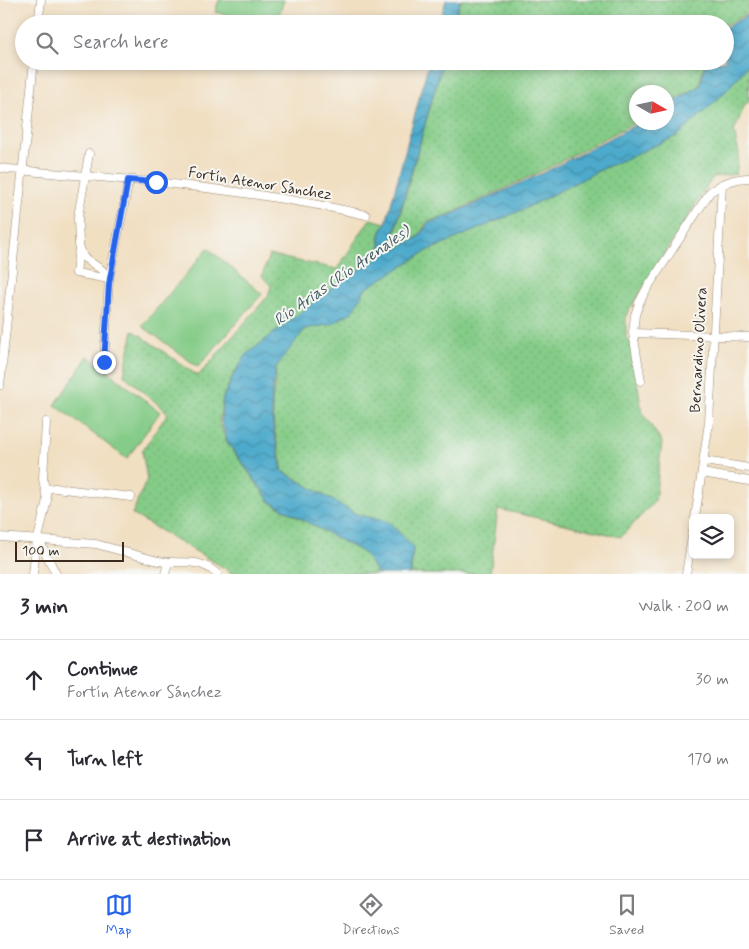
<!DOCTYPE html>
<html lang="en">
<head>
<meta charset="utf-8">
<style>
  body { margin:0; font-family:Mynerve,sans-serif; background:#f2f2f3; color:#2b2b33 }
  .controls { position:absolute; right:15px; bottom:15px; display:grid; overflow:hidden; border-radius:8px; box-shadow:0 2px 8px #0003 }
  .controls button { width:45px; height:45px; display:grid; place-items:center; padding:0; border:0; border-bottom:1px solid #e1e1e2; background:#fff; color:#2b2b33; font:25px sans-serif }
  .compass { position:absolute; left:629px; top:85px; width:45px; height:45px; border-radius:50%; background:#fff; box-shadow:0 2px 8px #0003; rotate:99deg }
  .scale { position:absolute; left:15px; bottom:12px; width:109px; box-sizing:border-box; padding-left:5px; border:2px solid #3b2a1e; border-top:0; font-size:14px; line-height:18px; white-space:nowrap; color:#3b2a1e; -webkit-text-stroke:4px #f6f6f2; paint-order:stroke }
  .stop { position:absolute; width:15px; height:15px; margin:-11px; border:4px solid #2563eb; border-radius:50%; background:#fff }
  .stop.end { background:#2563eb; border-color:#fff; box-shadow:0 1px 5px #0008 }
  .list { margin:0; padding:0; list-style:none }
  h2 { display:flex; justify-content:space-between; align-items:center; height:65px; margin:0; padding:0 20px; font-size:21px }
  h2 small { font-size:16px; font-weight:400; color:#7c7c81 }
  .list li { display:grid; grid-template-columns:32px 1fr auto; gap:15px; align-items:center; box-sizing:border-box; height:80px; padding:0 20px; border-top:1px solid #e1e1e2 }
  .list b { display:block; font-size:19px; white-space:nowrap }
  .list p { margin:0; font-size:16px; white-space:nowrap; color:#7c7c81 }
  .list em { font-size:16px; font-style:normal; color:#7c7c81 }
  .icon { flex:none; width:28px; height:28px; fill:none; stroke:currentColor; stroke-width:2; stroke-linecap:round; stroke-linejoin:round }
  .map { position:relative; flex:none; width:749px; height:574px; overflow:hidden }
  .search { position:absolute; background:#fff; box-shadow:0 2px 8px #0003; left:15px; right:15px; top:15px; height:55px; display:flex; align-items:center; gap:12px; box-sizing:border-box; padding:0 18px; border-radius:28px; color:#7c7c81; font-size:19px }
  .sheet { height:305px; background:#fff }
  nav { display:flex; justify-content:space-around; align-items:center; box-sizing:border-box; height:70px; border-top:1px solid #e1e1e2; background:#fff; font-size:14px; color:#7c7c81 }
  nav a { display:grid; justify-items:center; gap:2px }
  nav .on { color:#2563eb }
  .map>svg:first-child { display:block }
  .grass { fill:url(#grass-dots); stroke:#607b53 }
  .garden { fill:#85cc88; stroke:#607b53 }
  .water { fill:url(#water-waves); stroke:#446a75 }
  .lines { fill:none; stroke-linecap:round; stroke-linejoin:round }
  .street-casing { stroke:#968470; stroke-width:9 }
  .street { stroke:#fff; stroke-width:8 }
  .route { stroke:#2563eb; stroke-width:6 }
  .labels { text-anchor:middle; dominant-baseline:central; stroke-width:4; stroke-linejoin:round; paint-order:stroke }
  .street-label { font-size:15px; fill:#3b2a1e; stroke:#f6f6f2 }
  .water-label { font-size:16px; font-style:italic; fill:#425d64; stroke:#f6f6f2 }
</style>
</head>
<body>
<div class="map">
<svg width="749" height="574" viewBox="0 0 749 574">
  <defs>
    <pattern id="grass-dots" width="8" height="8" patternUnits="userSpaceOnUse" patternTransform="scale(1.25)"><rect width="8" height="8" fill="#85cc88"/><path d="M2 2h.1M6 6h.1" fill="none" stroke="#74af75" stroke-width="1.8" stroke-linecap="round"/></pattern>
    <pattern id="water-waves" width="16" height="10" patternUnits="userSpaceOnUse" patternTransform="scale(1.25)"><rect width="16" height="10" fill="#4daacc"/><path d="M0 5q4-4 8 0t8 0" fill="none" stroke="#418ba5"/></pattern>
  </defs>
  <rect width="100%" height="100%" fill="#f6f6f2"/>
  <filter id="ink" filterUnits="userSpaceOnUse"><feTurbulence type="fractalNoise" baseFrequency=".02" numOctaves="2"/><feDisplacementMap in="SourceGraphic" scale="10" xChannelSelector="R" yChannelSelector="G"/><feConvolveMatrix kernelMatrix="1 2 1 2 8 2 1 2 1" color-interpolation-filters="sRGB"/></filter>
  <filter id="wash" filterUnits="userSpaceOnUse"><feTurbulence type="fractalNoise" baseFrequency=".0096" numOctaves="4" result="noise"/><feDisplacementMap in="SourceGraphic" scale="20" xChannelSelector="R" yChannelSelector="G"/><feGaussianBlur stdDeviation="1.12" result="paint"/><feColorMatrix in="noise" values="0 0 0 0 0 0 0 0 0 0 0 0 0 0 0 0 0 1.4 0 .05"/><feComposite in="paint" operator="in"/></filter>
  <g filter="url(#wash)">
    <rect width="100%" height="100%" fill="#f1dfc2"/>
    <g class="grass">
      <polygon points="461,0 749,0 749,12 725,26 725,24 454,24"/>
      <polygon points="443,61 705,61 699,86 667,104 666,92 636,92 636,122 546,169 450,214 427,222 418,237 395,250 392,243"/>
      <polygon points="749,65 749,102 745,104 734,132 739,153 736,174 713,177 626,315 626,337 631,342 642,412 662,442 655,501 621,537 498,509 490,574 411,574 413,547 389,522 356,514 283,471 274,427 272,401 275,384 276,367 305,329 332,324 353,311 365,289 427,251 524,209 604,168 679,135 724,93"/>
      <path d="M370,219L386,223C376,236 379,242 383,256L345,278L247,354L234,373L223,397L219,423L228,444L270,502L364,553L377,574H232L226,569L132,514L147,479L142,451L168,413L124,375L133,330L198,376L268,296L271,286L262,276L269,255L337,269Z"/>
    </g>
    <g class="garden">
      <polygon points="219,0 284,0 276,24 262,24 215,12"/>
      <polygon points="208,248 262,294 198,367 142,326"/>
      <polygon points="88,356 160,412 127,459 55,405"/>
    </g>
    <g class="water">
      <polygon points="446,0 460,0 453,24 439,24"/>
      <path d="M749,14V64L724,93L679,135L604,168L524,209L427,251L365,289L353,311L332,324L305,329L276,367L271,401L273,427L282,471L356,514L389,522L413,547L410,574H378L364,553L271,502L228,443L221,422L223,398L234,374L247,354L345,278L383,256C380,241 377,237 386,223L429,61H443L391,243L395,250L419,237L428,223L448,216L545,172L639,123L666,122L667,106L700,86L706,61H725V28Z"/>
    </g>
  </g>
  <g filter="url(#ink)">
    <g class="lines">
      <g class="street-casing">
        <g id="street">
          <polyline points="38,24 41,0"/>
          <polyline points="89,154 78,217 79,245 83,257 102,270 109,279 104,362"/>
          <path d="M0,168C52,174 104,177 155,182C226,190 297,199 366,215"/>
          <polyline points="79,248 76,273 109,279 129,180"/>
          <polyline points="633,333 749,337"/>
          <path d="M641,381L633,333L635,315L639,303L646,290L710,192C722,183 735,178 749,178"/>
          <polyline points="0,385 34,61"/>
          <polyline points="704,461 749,468"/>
          <polyline points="702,473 749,481"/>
          <polyline points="46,489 55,488 131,497"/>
          <polyline points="695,518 709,422 722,184"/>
          <path d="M0,537L96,544L158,561C182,565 197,556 217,574"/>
          <polyline points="37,540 42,546 56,574"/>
          <polyline points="33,574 36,547 47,500 43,479 46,422"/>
          <polyline points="165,574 168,563"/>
          <polyline points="686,574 693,531"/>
        </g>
      </g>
      <use href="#street" class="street"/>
    </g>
  </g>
  <g class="lines" filter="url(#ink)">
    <polyline class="route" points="104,362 109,284 128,180 156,182"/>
  </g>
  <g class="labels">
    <g class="street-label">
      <text transform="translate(260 184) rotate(9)">Fortín Atenor Sánchez</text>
      <text transform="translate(699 350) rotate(-87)">Bernardino Olivera</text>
    </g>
    <g class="water-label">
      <text transform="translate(342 276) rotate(-35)">Río Arias (Río Arenales)</text>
    </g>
  </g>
</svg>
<div class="controls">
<button><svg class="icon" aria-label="layers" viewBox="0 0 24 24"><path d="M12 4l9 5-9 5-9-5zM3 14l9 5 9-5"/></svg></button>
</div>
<svg class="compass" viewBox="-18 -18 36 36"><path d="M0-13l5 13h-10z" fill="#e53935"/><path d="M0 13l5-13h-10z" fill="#7c7c81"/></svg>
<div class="scale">100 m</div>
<div class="stop" style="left:156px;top:182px"></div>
<div class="stop end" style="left:104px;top:362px"></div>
<div class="search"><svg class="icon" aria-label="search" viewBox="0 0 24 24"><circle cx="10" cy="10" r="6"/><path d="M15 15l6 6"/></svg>Search here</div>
</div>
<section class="sheet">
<h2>3 min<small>Walk · 200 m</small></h2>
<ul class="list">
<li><svg class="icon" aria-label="ahead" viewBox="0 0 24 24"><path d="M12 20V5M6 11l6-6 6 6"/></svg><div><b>Continue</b><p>Fortín Atenor Sánchez</p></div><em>30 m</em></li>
<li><svg class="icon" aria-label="left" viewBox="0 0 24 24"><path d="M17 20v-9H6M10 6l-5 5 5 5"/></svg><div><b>Turn left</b></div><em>170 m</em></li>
<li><svg class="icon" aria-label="arrive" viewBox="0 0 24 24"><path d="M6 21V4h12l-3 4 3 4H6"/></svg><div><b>Arrive at destination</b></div></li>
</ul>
</section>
<nav>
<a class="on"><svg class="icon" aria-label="map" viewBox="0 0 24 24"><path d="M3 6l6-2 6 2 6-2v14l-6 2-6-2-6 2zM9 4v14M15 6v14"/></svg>Map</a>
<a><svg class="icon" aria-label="directions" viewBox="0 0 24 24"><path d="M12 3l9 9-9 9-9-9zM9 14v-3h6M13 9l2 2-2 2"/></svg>Directions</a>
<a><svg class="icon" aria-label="saved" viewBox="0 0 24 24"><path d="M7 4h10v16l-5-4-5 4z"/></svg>Saved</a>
</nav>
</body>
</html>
